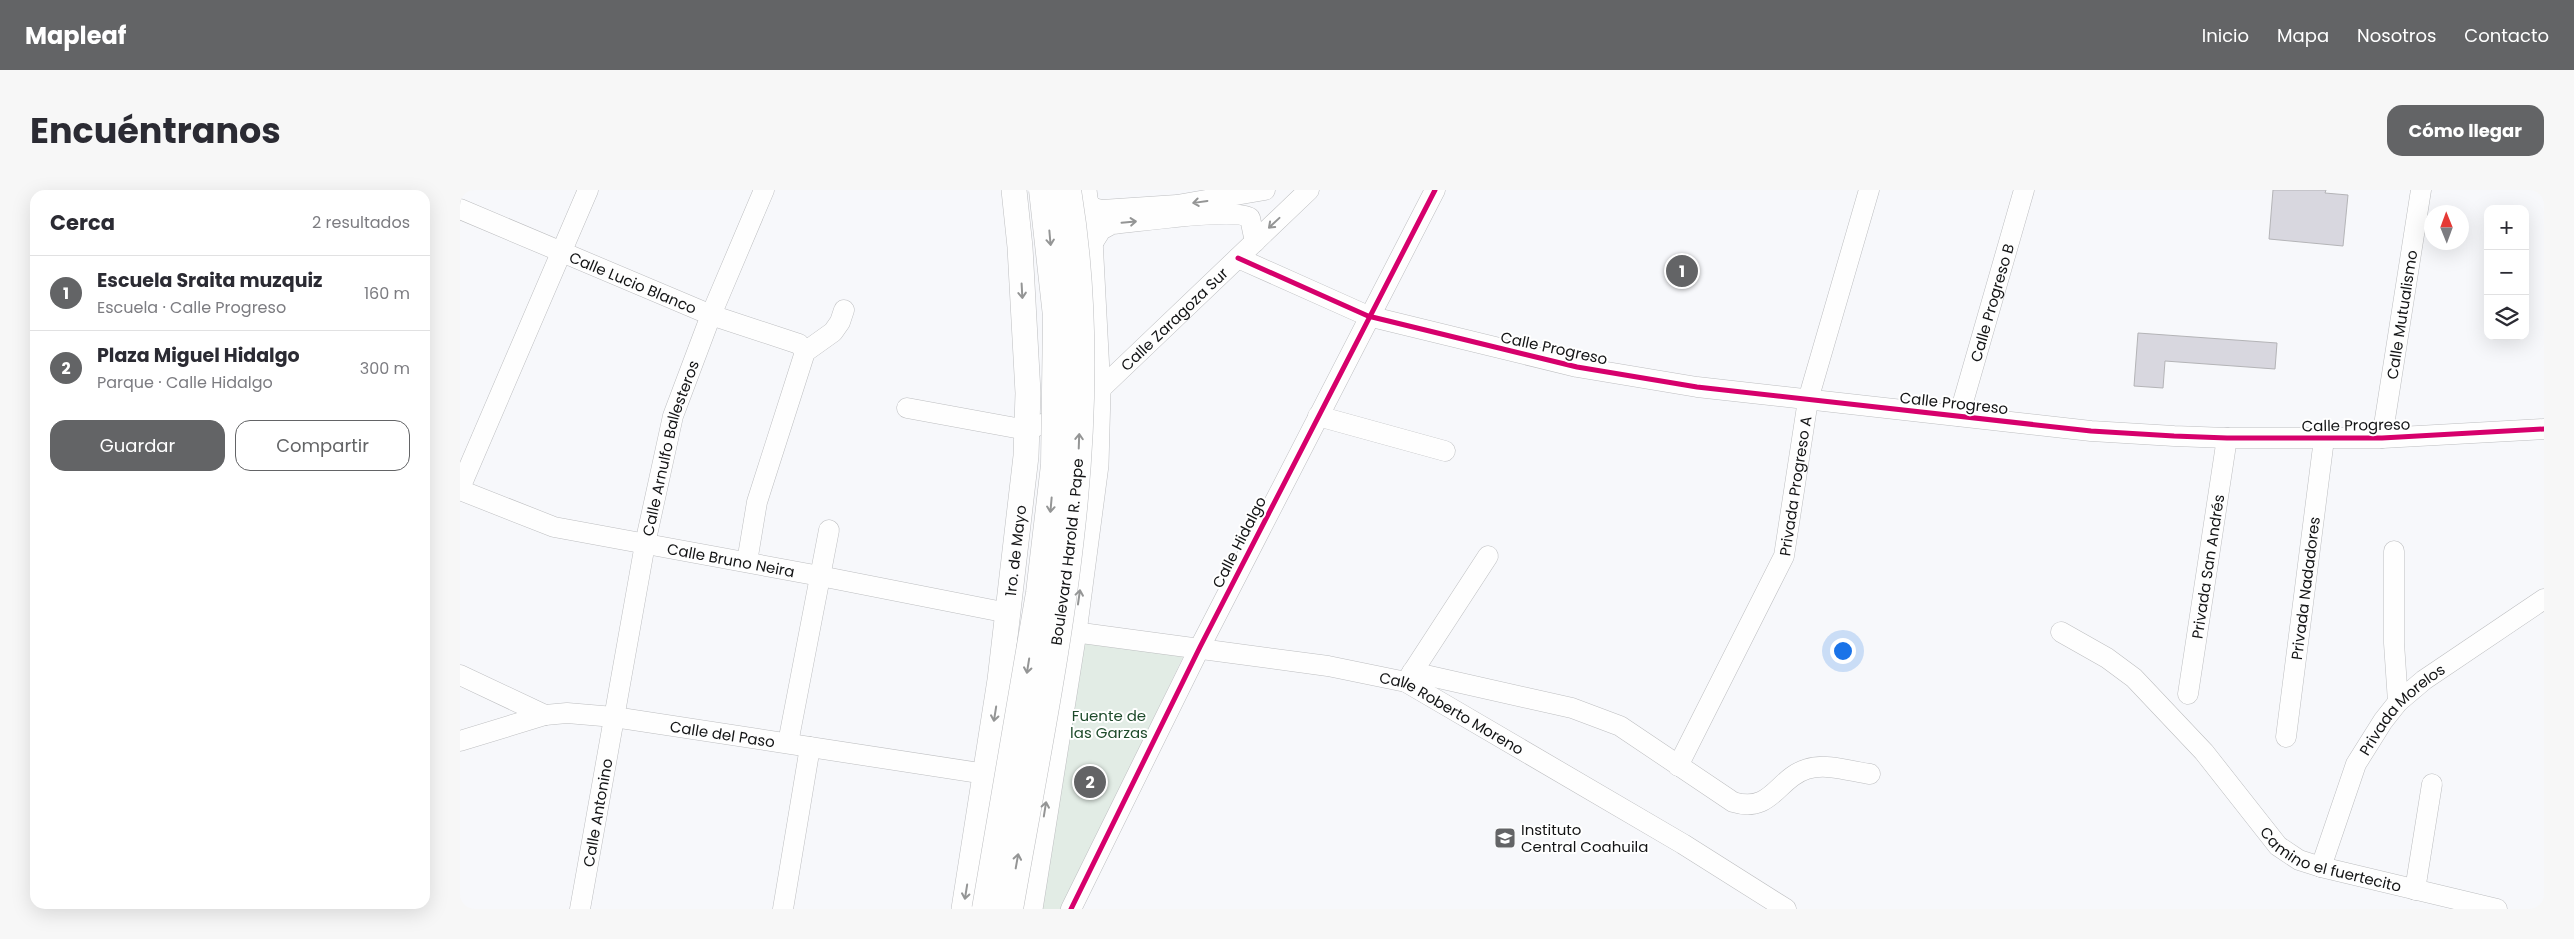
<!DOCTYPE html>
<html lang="es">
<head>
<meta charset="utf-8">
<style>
  body { margin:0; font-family:Poppins,sans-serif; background:#f7f7f7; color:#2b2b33 }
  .controls { position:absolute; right:15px; top:15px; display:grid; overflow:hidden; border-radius:10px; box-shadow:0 5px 20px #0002 }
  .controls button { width:45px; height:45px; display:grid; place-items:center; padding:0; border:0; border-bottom:1px solid #e1e1e2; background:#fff; color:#2b2b33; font:25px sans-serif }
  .compass { position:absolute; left:1964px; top:15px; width:45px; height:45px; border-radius:50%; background:#fff; box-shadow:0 5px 20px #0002; rotate:359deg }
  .you { position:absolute; left:1382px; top:460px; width:18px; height:18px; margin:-12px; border:4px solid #fff; border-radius:50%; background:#1a73e8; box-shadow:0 0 0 8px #1a73e833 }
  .badge { display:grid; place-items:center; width:32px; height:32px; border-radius:50%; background:#636466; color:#fff; font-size:16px; font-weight:700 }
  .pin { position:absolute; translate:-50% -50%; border:2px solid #fff; box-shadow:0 1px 5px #0006 }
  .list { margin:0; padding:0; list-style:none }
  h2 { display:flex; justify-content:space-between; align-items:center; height:65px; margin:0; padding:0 20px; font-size:21px }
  h2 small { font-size:16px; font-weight:400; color:#7c7c81 }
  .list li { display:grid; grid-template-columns:32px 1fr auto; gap:15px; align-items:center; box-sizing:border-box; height:75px; padding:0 20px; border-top:1px solid #e1e1e2 }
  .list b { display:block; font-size:19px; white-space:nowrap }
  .list p { margin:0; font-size:16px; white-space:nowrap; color:#7c7c81 }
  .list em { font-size:16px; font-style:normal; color:#7c7c81 }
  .actions { display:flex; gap:10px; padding:15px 20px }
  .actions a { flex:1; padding:11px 0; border:1px solid #636466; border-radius:15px; text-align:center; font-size:18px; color:#636466 }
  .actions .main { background:#636466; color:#fff }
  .icon { flex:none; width:28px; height:28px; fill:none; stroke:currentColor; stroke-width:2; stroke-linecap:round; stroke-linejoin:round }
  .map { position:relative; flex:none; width:2084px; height:719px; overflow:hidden; border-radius:15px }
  header { display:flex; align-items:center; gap:30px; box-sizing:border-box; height:70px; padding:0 25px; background:#636466; color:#fff }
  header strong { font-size:24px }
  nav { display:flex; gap:28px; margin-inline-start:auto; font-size:18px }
  .intro { display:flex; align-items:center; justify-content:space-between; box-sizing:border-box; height:120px; padding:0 30px }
  h1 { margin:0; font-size:35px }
  .button { padding:12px 22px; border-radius:15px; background:#636466; color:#fff; font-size:18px; font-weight:700 }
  main { display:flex; gap:30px; padding:0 30px }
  aside { flex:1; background:#fff; border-radius:15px; box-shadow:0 5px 20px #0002 }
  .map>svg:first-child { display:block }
  .green { fill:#e2ece5 }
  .building { fill:#d8d7df; stroke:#b4b4b7 }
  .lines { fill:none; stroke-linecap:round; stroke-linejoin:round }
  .minor-casing { stroke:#bdbec0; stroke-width:21 }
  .major-casing { stroke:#bdbec0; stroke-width:26 }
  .minor { stroke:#fefefe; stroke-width:20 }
  .major { stroke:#fefefe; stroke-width:25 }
  .highway-bridge-casing { stroke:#bdbec0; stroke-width:29; stroke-linecap:butt }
  .highway-bridge { stroke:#fefefe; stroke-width:28 }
  .cycleway-casing { stroke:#fff; stroke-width:8 }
  .cycleway { stroke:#d6006c; stroke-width:5 }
  .oneway { stroke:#949595 }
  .labels { text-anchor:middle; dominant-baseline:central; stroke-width:4; stroke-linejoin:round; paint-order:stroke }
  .street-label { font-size:15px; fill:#131415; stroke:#fff }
  .park-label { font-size:15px; fill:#1e4b2b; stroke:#fff }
  .poi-label { font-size:15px; fill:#131415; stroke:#fff; text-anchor:start }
</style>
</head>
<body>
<header>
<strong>Mapleaf</strong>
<nav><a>Inicio</a><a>Mapa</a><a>Nosotros</a><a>Contacto</a></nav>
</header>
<div class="intro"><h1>Encuéntranos</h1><a class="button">Cómo llegar</a></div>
<main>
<aside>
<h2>Cerca<small>2 resultados</small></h2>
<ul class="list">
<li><span class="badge">1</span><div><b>Escuela Sraita muzquiz</b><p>Escuela · Calle Progreso</p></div><em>160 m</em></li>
<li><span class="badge">2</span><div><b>Plaza Miguel Hidalgo</b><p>Parque · Calle Hidalgo</p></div><em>300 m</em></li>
</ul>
<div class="actions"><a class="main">Guardar</a><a>Compartir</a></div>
</aside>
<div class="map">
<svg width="2084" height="719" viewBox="0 0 2084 719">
  <rect width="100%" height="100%" fill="#f7f8fb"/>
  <polygon class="green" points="619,451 724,465 602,719 577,719"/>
  <g class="building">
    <polygon points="1813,0 1866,0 1865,3 1888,5 1883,56 1809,49"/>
    <polygon points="1678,143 1817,153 1815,179 1705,171 1703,198 1674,196"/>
  </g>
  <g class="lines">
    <g class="minor-casing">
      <g id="minor">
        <polyline points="625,9 633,18 642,20 717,15 805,0"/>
        <path id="s1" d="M0,19L251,125L339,154L345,162"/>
        <path d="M631,56L641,40L652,34C677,32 774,17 790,28L795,52"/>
        <polyline points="778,68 908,126 1117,177 1237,197 1631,241 1714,246 1767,248 1922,248 2084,239"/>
        <path id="s2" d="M630,209L849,0"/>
        <polyline points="447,218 567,240 606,225"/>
        <polyline points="858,226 985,261"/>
        <path id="s3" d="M1499,226L1564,0"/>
        <path id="s4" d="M1922,248L1961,0"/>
        <polyline points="0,298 128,0"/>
        <path id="s5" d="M0,300L94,337L360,386L548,423"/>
        <polyline points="1934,361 1934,453 1938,512"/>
        <polyline points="287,372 297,312 345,162 373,142 380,132 384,120"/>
        <path id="s6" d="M614,442L868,476L946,492L1223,654L1326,719"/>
        <path id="s7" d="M1601,442L1647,468L1674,488L1744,562L1818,656L1839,670L1861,677L2037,719"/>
        <path d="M952,482L1112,518L1160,536L1273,612C1312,624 1317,588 1347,579C1366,573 1390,581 1410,584"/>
        <polyline points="0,485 85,525"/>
        <polyline points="946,492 1028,366"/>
        <path id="s8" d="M1728,504L1767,248"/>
        <path id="s9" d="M1826,547L1864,249"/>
        <path id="s10" d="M0,551L85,525L107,523L154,527L526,584"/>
        <polyline points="328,553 369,340"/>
        <path id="s11" d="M1218,576L1324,366L1348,210L1409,0"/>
        <path id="s12" d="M1861,677L1896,574L1923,531L1938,512L1964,490L2084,409"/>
        <polyline points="1955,700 1972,594"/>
        <path id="s13" d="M120,719L185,354L213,226L251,125L304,0"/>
        <polyline points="323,719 350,557"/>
        <polyline points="611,719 740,457 975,0"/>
      </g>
    </g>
    <g class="major-casing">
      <g id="major">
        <path id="s14" d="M504,719L540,490L566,266L568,203L560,57L554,0"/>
        <polyline points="570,719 614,442 636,275 638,202 630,49 624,0"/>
      </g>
    </g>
    <use href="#minor" class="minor"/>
    <use href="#major" class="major"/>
    <g class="highway-bridge-casing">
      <g id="highway-bridge">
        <polyline points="526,719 580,403 595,275 597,126 583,0"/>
        <path id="s15" d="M549,719C590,482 647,241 607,0"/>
      </g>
    </g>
    <use href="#highway-bridge" class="highway-bridge"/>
    <g class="cycleway-casing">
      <g id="cycleway">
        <polyline points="778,68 908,126 1117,177 1237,197 1631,241 1714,246 1767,248 1922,248 2084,239"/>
        <polyline points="611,719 740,457 975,0"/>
      </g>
    </g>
    <use href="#cycleway" class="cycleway"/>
  </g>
  <defs><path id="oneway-shaft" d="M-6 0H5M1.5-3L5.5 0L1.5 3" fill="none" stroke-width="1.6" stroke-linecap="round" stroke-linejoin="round" transform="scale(1.25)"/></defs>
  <g class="oneway">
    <use href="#oneway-shaft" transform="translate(740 12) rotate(172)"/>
    <use href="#oneway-shaft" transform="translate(669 32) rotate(-5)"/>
    <use href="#oneway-shaft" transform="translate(814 33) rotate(137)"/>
    <use href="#oneway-shaft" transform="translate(590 48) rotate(85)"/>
    <use href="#oneway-shaft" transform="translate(562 101) rotate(87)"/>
    <use href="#oneway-shaft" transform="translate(619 251) rotate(-88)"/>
    <use href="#oneway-shaft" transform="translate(591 315) rotate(95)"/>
    <use href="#oneway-shaft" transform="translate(619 407) rotate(-82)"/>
    <use href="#oneway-shaft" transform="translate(568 476) rotate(99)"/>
    <use href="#oneway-shaft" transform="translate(535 524) rotate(99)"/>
    <use href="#oneway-shaft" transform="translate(585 619) rotate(-81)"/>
    <use href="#oneway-shaft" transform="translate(557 671) rotate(-80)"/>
    <use href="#oneway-shaft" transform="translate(506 702) rotate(99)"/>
  </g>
  <defs>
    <g id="university-square" transform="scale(1.125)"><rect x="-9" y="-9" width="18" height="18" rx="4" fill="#636466" stroke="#fff"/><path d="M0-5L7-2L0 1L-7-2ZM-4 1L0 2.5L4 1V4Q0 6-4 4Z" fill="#fff"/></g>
  </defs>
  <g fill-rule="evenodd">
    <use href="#university-square" x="1045" y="648"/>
  </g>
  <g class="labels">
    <g class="street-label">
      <text stroke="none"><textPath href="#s1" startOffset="188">Calle Lucio Blanco</textPath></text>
      <text stroke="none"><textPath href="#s3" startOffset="118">Calle Progreso B</textPath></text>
      <text stroke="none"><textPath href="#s4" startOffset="125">Calle Mutualismo</textPath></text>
      <text stroke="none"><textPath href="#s2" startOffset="116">Calle Zaragoza Sur</textPath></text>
      <text transform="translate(1094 158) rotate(12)">Calle Progreso</text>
      <text transform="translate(1494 213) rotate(6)">Calle Progreso</text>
      <text transform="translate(1896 235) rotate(-1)">Calle Progreso</text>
      <text stroke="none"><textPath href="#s13" startOffset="470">Calle Arnulfo Ballesteros</textPath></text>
      <text stroke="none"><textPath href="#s11" startOffset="306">Privada Progreso A</textPath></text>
      <text transform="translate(779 352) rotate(-63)">Calle Hidalgo</text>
      <text stroke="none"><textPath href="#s14" startOffset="362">1ro. de Mayo</textPath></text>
      <text stroke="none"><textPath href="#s15" startOffset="362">Boulevard Harold R. Pape</textPath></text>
      <text stroke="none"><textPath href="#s5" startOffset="281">Calle Bruno Neira</textPath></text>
      <text stroke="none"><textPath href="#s8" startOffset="129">Privada San Andrés</textPath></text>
      <text stroke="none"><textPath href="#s9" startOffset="150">Privada Nadadores</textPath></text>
      <text stroke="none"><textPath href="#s12" startOffset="181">Privada Morelos</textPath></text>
      <text stroke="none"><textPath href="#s6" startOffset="390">Calle Roberto Moreno</textPath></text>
      <text stroke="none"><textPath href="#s10" startOffset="268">Calle del Paso</textPath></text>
      <text stroke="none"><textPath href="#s13" startOffset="98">Calle Antonino</textPath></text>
      <text stroke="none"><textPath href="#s7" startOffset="362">Camino el fuertecito</textPath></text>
    </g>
    <g class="park-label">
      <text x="649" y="525">Fuente de<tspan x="649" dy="17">las Garzas</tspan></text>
    </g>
    <g class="poi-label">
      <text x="1061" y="639">Instituto<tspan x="1061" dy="17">Central Coahuila</tspan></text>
    </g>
  </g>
</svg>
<div class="controls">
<button>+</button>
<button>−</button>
<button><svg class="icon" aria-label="layers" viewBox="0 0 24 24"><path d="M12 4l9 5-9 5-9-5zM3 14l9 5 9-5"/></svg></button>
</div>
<svg class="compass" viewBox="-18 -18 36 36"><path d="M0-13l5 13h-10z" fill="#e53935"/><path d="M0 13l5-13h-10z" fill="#7c7c81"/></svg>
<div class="you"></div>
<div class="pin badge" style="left:1222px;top:81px">1</div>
<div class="pin badge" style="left:630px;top:592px">2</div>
</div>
</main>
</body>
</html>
